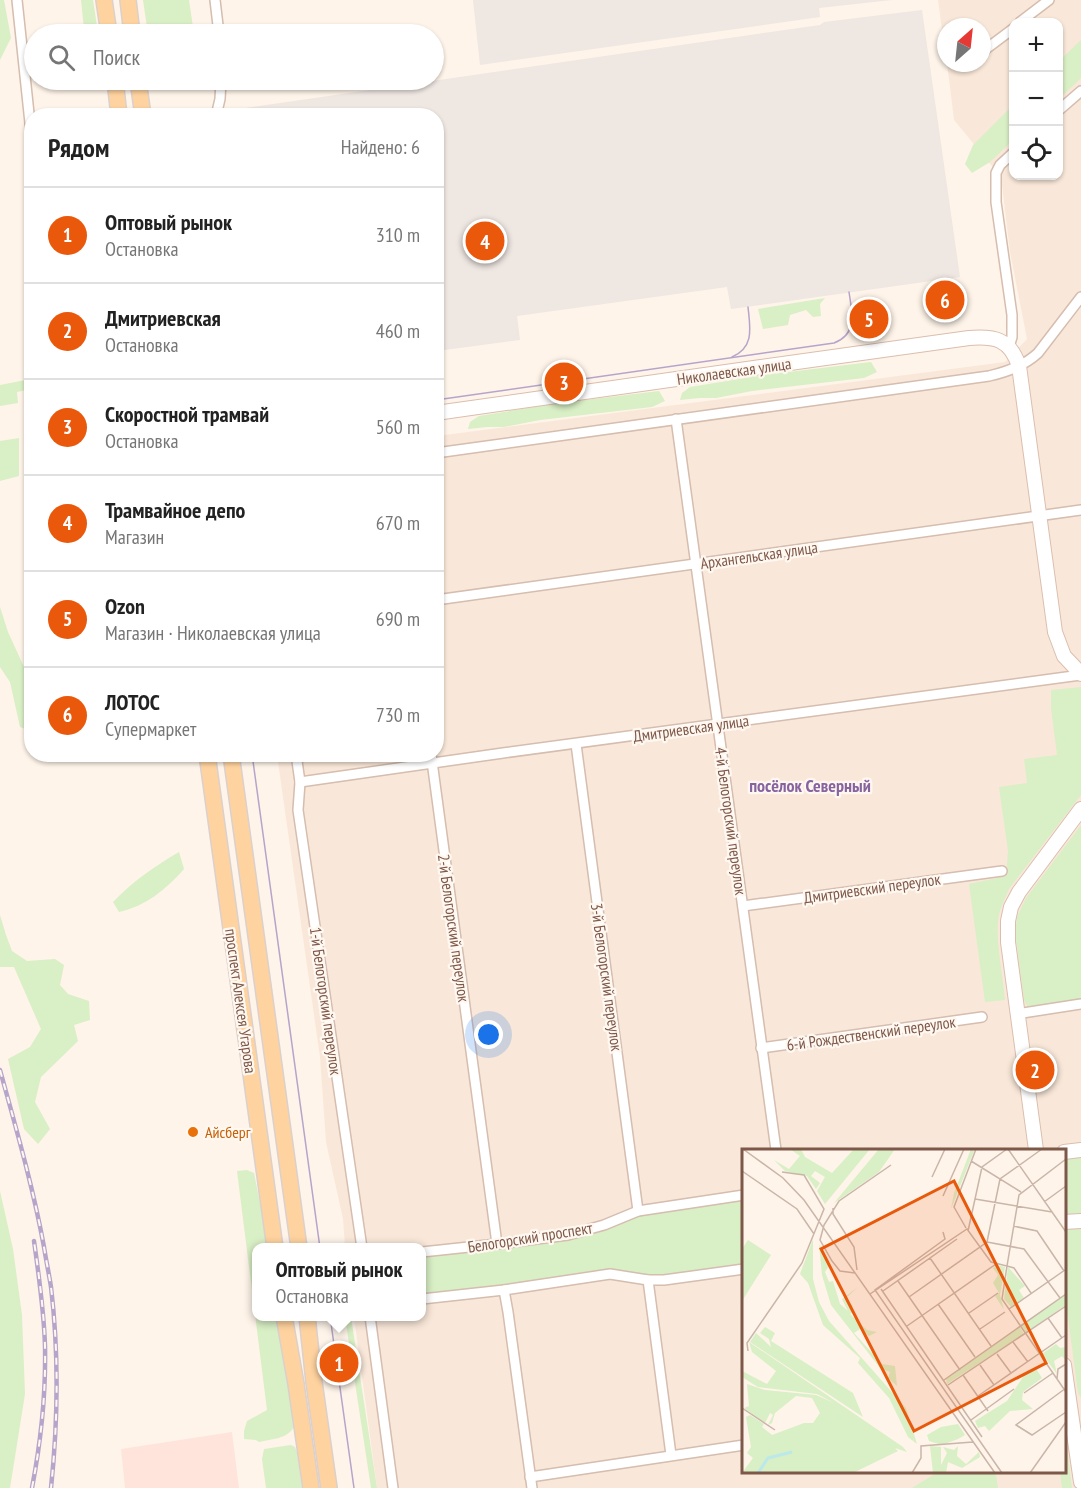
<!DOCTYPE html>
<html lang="ru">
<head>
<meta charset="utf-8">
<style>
  body { margin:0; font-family:"PT Sans Narrow",sans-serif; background:#f6f6f6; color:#222 }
  .controls { position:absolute; right:18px; top:18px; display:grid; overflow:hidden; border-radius:12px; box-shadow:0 2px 4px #0004 }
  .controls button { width:54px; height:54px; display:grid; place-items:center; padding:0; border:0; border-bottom:2px solid #e0e0e0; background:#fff; color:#222; font:30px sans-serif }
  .compass { position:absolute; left:937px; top:18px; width:54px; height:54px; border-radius:50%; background:#fff; box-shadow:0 2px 4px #0004; rotate:27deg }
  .you { position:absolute; left:489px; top:1035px; width:21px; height:21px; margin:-15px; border:4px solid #fff; border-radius:50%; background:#1a73e8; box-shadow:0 0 0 9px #1a73e833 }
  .badge { display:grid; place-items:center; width:39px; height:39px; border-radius:50%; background:#ea580c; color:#fff; font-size:20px; font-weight:700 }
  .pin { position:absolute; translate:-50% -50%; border:3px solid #fff; box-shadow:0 2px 6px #0006 }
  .popup { position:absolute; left:252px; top:1243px; width:174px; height:78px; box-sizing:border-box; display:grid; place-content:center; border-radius:12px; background:#fff; filter:drop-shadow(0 2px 4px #0005); font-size:20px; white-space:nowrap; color:#767676 }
  .popup b { font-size:22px; color:#222 }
  .popup::after { content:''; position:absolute; left:50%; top:100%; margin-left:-12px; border:12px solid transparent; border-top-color:#fff }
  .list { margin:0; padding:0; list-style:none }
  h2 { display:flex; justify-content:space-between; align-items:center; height:78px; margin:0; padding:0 24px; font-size:26px }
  h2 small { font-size:20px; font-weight:400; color:#767676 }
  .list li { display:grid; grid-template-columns:39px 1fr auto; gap:18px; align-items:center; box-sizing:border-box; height:96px; padding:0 24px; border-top:2px solid #e0e0e0 }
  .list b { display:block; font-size:22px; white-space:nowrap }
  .list p { margin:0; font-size:20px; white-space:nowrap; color:#767676 }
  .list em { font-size:20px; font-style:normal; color:#767676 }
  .icon { flex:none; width:33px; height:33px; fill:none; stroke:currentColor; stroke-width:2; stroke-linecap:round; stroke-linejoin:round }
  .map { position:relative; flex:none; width:1081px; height:1488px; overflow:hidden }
  .search { position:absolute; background:#fff; box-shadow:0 2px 4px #0004; left:24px; top:24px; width:420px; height:66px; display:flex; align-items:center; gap:15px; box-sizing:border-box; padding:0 21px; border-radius:33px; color:#767676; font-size:22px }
  .panel { position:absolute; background:#fff; box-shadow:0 2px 4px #0004; left:24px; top:108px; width:420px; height:654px; border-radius:24px }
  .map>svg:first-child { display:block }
  .residential { fill:#f9e8d9; fill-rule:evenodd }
  .commercial { fill:#ffe4dc }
  .industrial { fill:#efe7e2 }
  .green { fill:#d9efc5 }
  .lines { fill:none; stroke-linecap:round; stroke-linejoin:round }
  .street-casing { stroke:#d5bdaf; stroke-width:12 }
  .secondary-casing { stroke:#dbbeae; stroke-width:16 }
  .primary-casing { stroke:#dbd0cc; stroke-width:18 }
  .street { stroke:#fff; stroke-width:9 }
  .secondary { stroke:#fff; stroke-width:14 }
  .primary { stroke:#ffd39f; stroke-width:15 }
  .tram { stroke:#b6a4cb; stroke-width:1.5 }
  .rail-casing { stroke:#b6a4cb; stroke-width:4.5 }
  .rail { stroke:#fff8f1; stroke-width:2; stroke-dasharray:7; stroke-linecap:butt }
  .food-dot { fill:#e8710a; stroke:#fff8f1; stroke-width:2 }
  .labels { text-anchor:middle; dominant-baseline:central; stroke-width:4.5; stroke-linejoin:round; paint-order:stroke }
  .street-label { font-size:16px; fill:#7d5748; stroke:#fff8f1 }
  .food-label { font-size:16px; fill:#c56008; stroke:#fff8f1; text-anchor:start }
  .neighbourhood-label { font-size:18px; font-weight:bold; fill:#8764a0; stroke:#fff8f1 }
  .inset-river { fill:none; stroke:#bae8eb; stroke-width:3 }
  .inset-road { fill:none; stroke:#cab5a9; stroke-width:1.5 }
  .view { fill:#e8590c; fill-opacity:0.15; stroke:#e8590c; stroke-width:3 }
  .inset-edge { fill:none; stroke:#7d5748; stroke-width:3 }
</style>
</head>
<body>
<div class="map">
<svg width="1081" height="1488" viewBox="0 0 1081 1488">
  <rect width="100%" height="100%" fill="#fef4e9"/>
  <path class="residential" d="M938,0H1081V1488H377L354,1317L422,1316V1248L345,1247L343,1219L326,1142L320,1057L277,755L436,754L437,436L1005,362L1027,339L1010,252L1001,177L954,120L947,63H982V27H946V59ZM1014,22H1058V176H1014ZM744,1150H1064V1472H744Z"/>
  <polygon class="commercial" points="232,1432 239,1488 125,1488 121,1449"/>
  <g class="industrial">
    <polygon points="473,0 892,0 819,8 820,17 480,65"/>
    <polygon points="922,10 960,277 731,309 727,287 517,316 520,340 437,351 436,116 232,115 231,110 820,25 824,22"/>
  </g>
  <g class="green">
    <polygon points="0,0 4,0 11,38 0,60"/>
    <polygon points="81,0 93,0 97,26 84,29"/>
    <polygon points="143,0 189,0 194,34 148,34"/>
    <polygon points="1081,40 1081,78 1059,99 1059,61"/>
    <polygon points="1013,105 1013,140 990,162 972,173 965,164 973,145"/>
    <polygon points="825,298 820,304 821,316 813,317 806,310 790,315 788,325 763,329 758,309"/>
    <polygon points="871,362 877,372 864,378 752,391 716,398 699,398 680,400 682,393 690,387 764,375"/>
    <polygon points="31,379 31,389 17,392 18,403 0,406 0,385"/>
    <polygon points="659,391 665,401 652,407 540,420 504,427 487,427 468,429 470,422 479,416 552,404"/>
    <polygon points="19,438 19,476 0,481 0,441"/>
    <polygon points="0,607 8,632 29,678 31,680 31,731 20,727 10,682 0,667"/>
    <path d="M1081,687V795L1009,889C1005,899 999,910 998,921C996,943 1003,977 1005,1000L985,1002L969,884L1006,876L1008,851L999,787L1027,783L1024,759L1057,755L1051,708V690Z"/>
    <polygon points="1081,825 1081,1000 1036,1007 1027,1006 1024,1000 1015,932 1017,917 1026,898"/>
    <path d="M179,852L184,869C165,890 146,906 119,912L113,902C132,882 155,866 179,852Z"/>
    <polygon points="0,915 6,935 12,951 27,961 55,959 64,965 60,985 68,994 89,1001 90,1020 74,1025 78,1041 41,1077 35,1102 50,1129 38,1144 24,1129 8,1059 30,1047 41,1029 14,967 0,967"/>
    <polygon points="1081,1154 1081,1217 1064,1219 1064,1156"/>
    <path d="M247,1170L254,1173L260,1203L265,1216L269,1247L256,1248V1316L279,1317L294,1427C287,1439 272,1439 259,1442L256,1440L244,1439V1431L247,1421L267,1410L237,1171Z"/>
    <polygon points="0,1191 13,1249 22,1315 25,1394 10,1488 0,1488"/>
    <polygon points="743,1199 743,1266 660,1278 598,1272 422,1295 422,1255 576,1236 641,1213"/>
    <polygon points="1081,1224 1081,1398 1078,1393 1065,1295 1064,1227"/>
    <polygon points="345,1317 351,1317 377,1488 371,1488"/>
    <polygon points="1065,1431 1072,1488 1062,1488 1060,1472 1064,1472"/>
    <polygon points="291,1445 295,1447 297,1452 302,1488 266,1488 262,1459 264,1449"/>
    <polygon points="938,1472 987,1472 996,1475 998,1488 912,1488"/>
  </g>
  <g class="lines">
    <g class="street-casing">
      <g id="street">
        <polyline points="17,0 32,142"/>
        <polyline points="215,0 219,34"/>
        <polyline points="1020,22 1049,0"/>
        <polyline points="982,52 1014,28"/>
        <polyline points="1058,111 1081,91"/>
        <polyline points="216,116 220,99 221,80"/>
        <polyline points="1009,347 1012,337 1012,315 996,202 996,173 1000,165 1014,152"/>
        <polyline points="676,419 776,1150"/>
        <path d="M436,453L989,376C1007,372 1024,366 1038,353L1081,297"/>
        <polyline points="436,600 1081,510"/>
        <polyline points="576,744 638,1211"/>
        <polyline points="296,754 300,782 298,810 362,1248"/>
        <polyline points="431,754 497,1244"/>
        <polyline points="300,782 503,753 1081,675"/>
        <polyline points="743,906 1002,871"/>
        <polyline points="1016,1014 1081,1004"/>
        <polyline points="761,1048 982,1017"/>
        <polyline points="422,1252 497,1244 568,1235 604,1225 638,1211 744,1195"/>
        <polyline points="648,1280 671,1455"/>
        <polyline points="504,1290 508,1312 532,1488"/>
        <polyline points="422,1299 504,1290 610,1274 648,1280 664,1280 744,1269"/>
        <polyline points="370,1316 393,1488"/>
        <polyline points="530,1477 744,1445"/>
      </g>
    </g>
    <g class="secondary-casing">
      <g id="secondary">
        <path d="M436,413L761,367L969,338C995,336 1010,339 1019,366L1055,632L1064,656L1081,674"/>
        <polyline points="1036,1150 1008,942 1008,921 1011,907 1019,892 1081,809"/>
        <polyline points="1064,1152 1081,1150"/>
        <polyline points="1064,1222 1081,1221"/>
        <polyline points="1064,1365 1081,1482"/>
      </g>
    </g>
    <g class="primary-casing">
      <g id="primary">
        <polyline points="104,0 109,34"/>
        <polyline points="128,0 132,34"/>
        <polyline points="115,80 119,116"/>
        <polyline points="138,80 143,116"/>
        <polyline points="207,754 275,1248"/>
        <polyline points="231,754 299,1248"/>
        <polyline points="284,1316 296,1384 311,1488"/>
        <polyline points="307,1316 314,1382 329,1488"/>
      </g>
    </g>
    <use href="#street" class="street"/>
    <use href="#secondary" class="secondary"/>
    <use href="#primary" class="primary"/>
    <g class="tram">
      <path d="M732,357C755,347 750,327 748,307"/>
      <path d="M436,400L834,343C858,334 852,312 849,292"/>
      <polyline points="252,754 320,1248"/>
      <polyline points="330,1316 354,1488"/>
    </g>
    <g class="rail-casing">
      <g id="rail">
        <path d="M0,1070C16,1128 33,1187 44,1247C46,1260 49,1274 51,1287C59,1354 58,1421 51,1488"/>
        <path d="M32,1488C41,1441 46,1394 45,1346C44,1311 39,1276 34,1241"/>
      </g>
    </g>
    <use href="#rail" class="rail"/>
  </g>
  <circle class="food-dot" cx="193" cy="1132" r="6"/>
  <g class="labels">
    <g class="street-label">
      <text transform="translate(734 371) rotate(-8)">Николаевская улица</text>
      <text transform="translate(759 555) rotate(-8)">Архангельская улица</text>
      <text transform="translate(691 728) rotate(-8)">Дмитриевская улица</text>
      <text transform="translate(731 821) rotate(82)">4-й Белогорский переулок</text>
      <text transform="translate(872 888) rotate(-8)">Дмитриевский переулок</text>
      <text transform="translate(454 928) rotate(82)">2-й Белогорский переулок</text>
      <text transform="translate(607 977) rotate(82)">3-й Белогорский переулок</text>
      <text transform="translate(241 1001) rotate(82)">проспект Алексея Угарова</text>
      <text transform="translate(326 1001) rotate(82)">1-й Белогорский переулок</text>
      <text transform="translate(871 1033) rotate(-8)">6-й Рождественский переулок</text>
      <text transform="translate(530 1237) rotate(-9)">Белогорский проспект</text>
    </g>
    <g class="food-label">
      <text x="205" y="1132">Айсберг</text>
    </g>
    <g class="neighbourhood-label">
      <text x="810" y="785">посёлок Северный</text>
    </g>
  </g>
  <g transform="translate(742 1149)">
    <rect width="324" height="324" fill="#fef4e9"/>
    <path d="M48,0H59L63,8L90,24L112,0H128L83,55L75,42L83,28L73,22L69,27L78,34L74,40L65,27L43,22L32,11L47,20L58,7ZM137,0H153L137,23L92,54ZM229,0L232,2L209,60L212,44ZM71,90V130L77,153L87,172L164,259L175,295L166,288L147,249L116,214L118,209L81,176L66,134L58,125ZM6,91L29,106L0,152V100ZM77,95L87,117L83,123L87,133L91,132L98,155L106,162L100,150L116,138L103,150L111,157L109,159L112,163L108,165L125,181L135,183L127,187L118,180L112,184L140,215L153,217L155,237L146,229L148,223L138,219L89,156L80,126ZM254,116L263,118L258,146L262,161L253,147L257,144L251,134L256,126L251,119ZM266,118L283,137L277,141L282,149L269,158L262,150ZM324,145V156L284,183L279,176ZM23,178L33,184L29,192L111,244L121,268L8,193L14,184L29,198L27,190L18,184ZM278,178L282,185L205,235L204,230ZM7,193L161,298L165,303L153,299L156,302L111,324H0L11,309L5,304L9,298L4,268L8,266L22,275L20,278L30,286L62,274H71L78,264L70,249L54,247L33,264L30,274L26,276L31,266L28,264L23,274L2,259L7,257L5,235L23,241L74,246L92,254L75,245L16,238L0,228V222L25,235L34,222L10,203ZM314,195L318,199L324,198V212L320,207L312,212L315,225L300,205ZM293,218L300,229L281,243L280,251L291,260L268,262L247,282L243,277L236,279L233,272L265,252L285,222ZM216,275L223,286L216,290L200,296L187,292L185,286L199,278ZM188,297L199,298V316L205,304L201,298L212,301L216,297L215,307L224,315L237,303L238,308L220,319L206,313L204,324H191Z" fill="#d9efc5"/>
    <path class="inset-river" d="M16,324L26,309L50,303"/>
    <path class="inset-road" d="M1,0L41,29L62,51L253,324M266,0L324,83M229,12L279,43M0,22L55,60L72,85M190,28L203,0M201,47L222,0M233,50L310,63M302,53L324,37M91,59V65L112,98L115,121M271,77L295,82L322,122M224,79L212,58L234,0M226,82L240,18L265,0M201,83L203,90L133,141L260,324M245,93L282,100L318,149M188,109L249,197M113,124L98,122L90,112L78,91L82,76L97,52L149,16M156,132L218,221M139,140L240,288M141,142L215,90M289,144L272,119L265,117L277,46L324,10M128,145L225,80L249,113L265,117L260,150L324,243M167,148L245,93L258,30L300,0M196,155L233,208M267,160L323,121M227,164L256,144M306,169L320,189M165,177L254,115M238,180L263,163M271,193L286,213M6,202L5,194L60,114L82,60L62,26L40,23M255,205L269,224M238,216L252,236M221,226L246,262M315,230L316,220L324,215M202,231L324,145M206,236L324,157M324,239L274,276L290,286L324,263M282,244L311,224M236,247L324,186M0,259L33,281M229,271L272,240M170,324L179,309V297L231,293M288,324L324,273"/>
    <path class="view" d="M212,32L304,214L172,282L79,100Z"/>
    <rect width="324" height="324" class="inset-edge"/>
  </g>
</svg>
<div class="controls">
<button>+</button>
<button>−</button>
<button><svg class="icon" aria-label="locate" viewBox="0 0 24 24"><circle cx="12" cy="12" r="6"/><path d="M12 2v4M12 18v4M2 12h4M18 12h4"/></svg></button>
</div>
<svg class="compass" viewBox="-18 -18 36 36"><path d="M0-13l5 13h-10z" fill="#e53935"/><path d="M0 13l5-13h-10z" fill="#767676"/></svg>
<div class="you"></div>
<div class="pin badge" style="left:339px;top:1363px">1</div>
<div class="popup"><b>Оптовый рынок</b>Остановка</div>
<div class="pin badge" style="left:1035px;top:1070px">2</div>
<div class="pin badge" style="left:564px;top:382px">3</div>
<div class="pin badge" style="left:485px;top:241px">4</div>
<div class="pin badge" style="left:869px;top:319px">5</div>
<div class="pin badge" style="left:945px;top:300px">6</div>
<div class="search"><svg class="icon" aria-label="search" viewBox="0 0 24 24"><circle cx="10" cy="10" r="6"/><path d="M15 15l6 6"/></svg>Поиск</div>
<section class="panel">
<h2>Рядом<small>Найдено: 6</small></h2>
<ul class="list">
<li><span class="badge">1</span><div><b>Оптовый рынок</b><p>Остановка</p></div><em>310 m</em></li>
<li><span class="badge">2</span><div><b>Дмитриевская</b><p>Остановка</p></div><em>460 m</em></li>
<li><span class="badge">3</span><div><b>Скоростной трамвай</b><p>Остановка</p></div><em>560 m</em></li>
<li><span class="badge">4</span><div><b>Трамвайное депо</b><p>Магазин</p></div><em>670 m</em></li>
<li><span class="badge">5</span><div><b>Ozon</b><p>Магазин · Николаевская улица</p></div><em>690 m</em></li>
<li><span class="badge">6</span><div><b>ЛОТОС</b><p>Супермаркет</p></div><em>730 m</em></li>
</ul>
</section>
</div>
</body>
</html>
